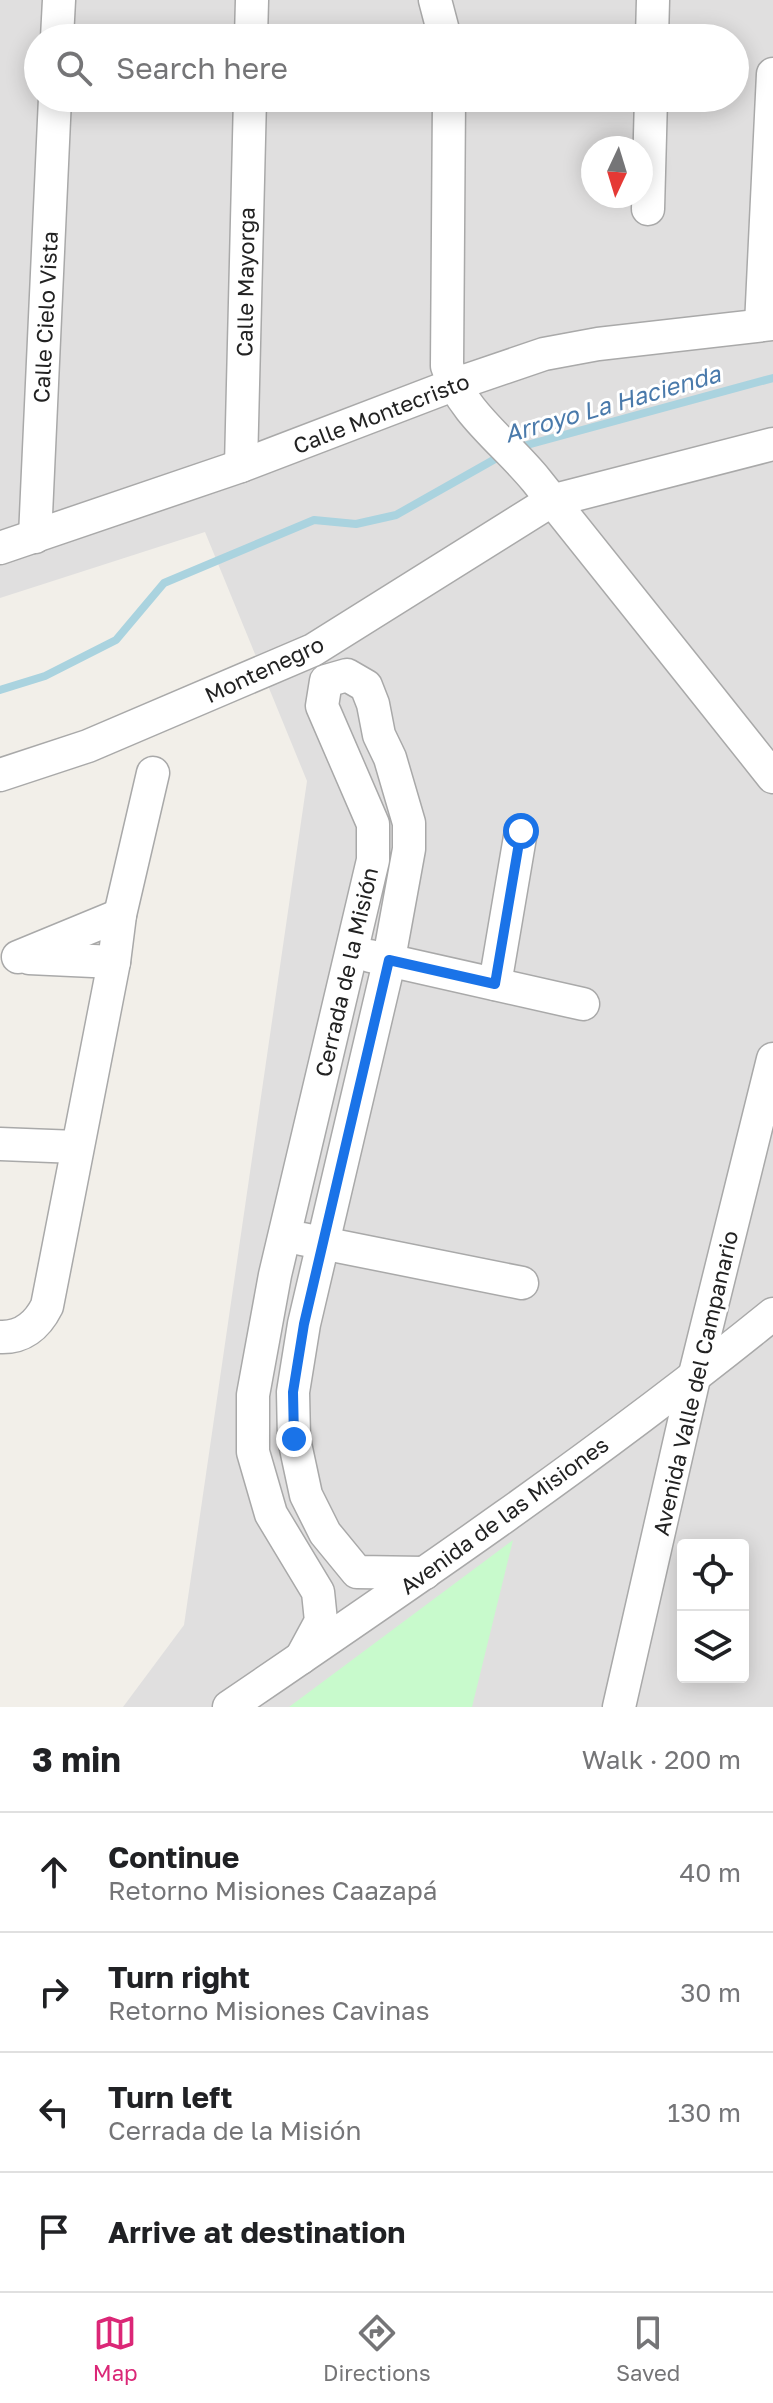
<!DOCTYPE html>
<html lang="en">
<head>
<meta charset="utf-8">
<style>
  body { margin:0; font-family:"Golos Text",sans-serif; background:#f6f6f6; color:#202124 }
  .controls { position:absolute; right:24px; bottom:24px; display:grid; overflow:hidden; border-radius:8px; box-shadow:0 4px 20px #0003 }
  .controls button { width:72px; height:72px; display:grid; place-items:center; padding:0; border:0; border-bottom:2px solid #e0e0e0; background:#fff; color:#202124; font:40px sans-serif }
  .compass { position:absolute; left:581px; top:136px; width:72px; height:72px; border-radius:50%; background:#fff; box-shadow:0 4px 20px #0003; rotate:184deg }
  .stop { position:absolute; width:24px; height:24px; margin:-18px; border:6px solid #1a73e8; border-radius:50%; background:#fff }
  .stop.end { background:#1a73e8; border-color:#fff; box-shadow:0 2px 8px #0008 }
  .list { margin:0; padding:0; list-style:none }
  h2 { display:flex; justify-content:space-between; align-items:center; height:104px; margin:0; padding:0 32px; font-size:34px }
  h2 small { font-size:26px; font-weight:400; color:#757577 }
  .list li { display:grid; grid-template-columns:52px 1fr auto; gap:24px; align-items:center; box-sizing:border-box; height:120px; padding:0 32px; border-top:2px solid #e0e0e0 }
  .list b { display:block; font-size:30px; white-space:nowrap }
  .list p { margin:0; font-size:26px; white-space:nowrap; color:#757577 }
  .list em { font-size:26px; font-style:normal; color:#757577 }
  .icon { flex:none; width:44px; height:44px; fill:none; stroke:currentColor; stroke-width:2; stroke-linecap:round; stroke-linejoin:round }
  .map { position:relative; flex:none; width:773px; height:1707px; overflow:hidden }
  .search { position:absolute; background:#fff; box-shadow:0 4px 20px #0003; left:24px; right:24px; top:24px; height:88px; display:flex; align-items:center; gap:20px; box-sizing:border-box; padding:0 28px; border-radius:44px; color:#757577; font-size:30px }
  .sheet { height:584px; background:#fff }
  nav { display:flex; justify-content:space-around; align-items:center; box-sizing:border-box; height:112px; border-top:2px solid #e0e0e0; background:#fff; font-size:22px; color:#757577 }
  nav a { display:grid; justify-items:center; gap:4px }
  nav .on { color:#db2777 }
  .map>svg:first-child { display:block }
  .residential { fill:#e0dfdf; fill-rule:evenodd }
  .park { fill:#c8facc }
  .lines { fill:none; stroke-linecap:round; stroke-linejoin:round }
  .stream { stroke:#aad3df; stroke-width:8 }
  .minor-casing { stroke:#a9a9a9; stroke-width:35 }
  .minor { stroke:#fff; stroke-width:32 }
  .route { stroke:#1a73e8; stroke-width:10 }
  .labels { text-anchor:middle; dominant-baseline:central; stroke-width:6; stroke-linejoin:round; paint-order:stroke }
  .street-label { font-size:22px; fill:#222; stroke:#fff }
  .water-label { font-size:24px; font-style:italic; fill:#4a7aab; stroke:#fff }
</style>
</head>
<body>
<div class="map">
<svg width="773" height="1707" viewBox="0 0 773 1707">
  <rect width="100%" height="100%" fill="#f2efe9"/>
  <path class="residential" d="M0,0H773V1707H123L184,1625L307,781L205,532L0,598ZM38,38H735V98H38ZM593,148H641V196H593ZM683,1545H743V1677H683Z"/>
  <polygon class="park" points="513,1540 472,1707 288,1707 289,1707"/>
  <g class="lines">
    <g class="stream">
      <polyline points="516,448 773,378"/>
      <polyline points="0,690 45,676 116,640 164,583 314,520 356,524 396,515 504,454"/>
    </g>
    <g class="minor-casing">
      <g id="minor">
        <polyline points="435,0 445,38"/>
        <polyline points="57,38 59,0"/>
        <polyline points="251,38 252,0"/>
        <polyline points="652,38 653,0"/>
        <path d="M449,98L447,366C461,412 506,443 536,480C616,579 694,678 773,777"/>
        <polyline points="648,209 651,98"/>
        <polyline points="761,325 773,74"/>
        <polyline points="241,466 250,98"/>
        <polyline points="35,537 55,98"/>
        <polyline points="0,548 241,466 453,385 544,354 598,344 773,324"/>
        <polyline points="0,775 88,746 313,650 551,501 773,444"/>
        <polyline points="120,915 153,773"/>
        <polyline points="370,956 583,1004"/>
        <polyline points="29,958 114,962"/>
        <polyline points="495,984 521,831"/>
        <polyline points="0,1144 77,1147"/>
        <polyline points="302,1239 522,1283"/>
        <path d="M0,1337C22,1338 37,1326 47,1306L114,962L120,915L18,957"/>
        <polyline points="301,1658 321,1621 318,1592 271,1514 253,1452 253,1395 275,1275 373,860 373,824 322,706 326,681 347,675 366,686 373,704 379,735 390,758 409,823 409,849 386,975 304,1324 293,1392 294,1439 306,1495 325,1533 357,1572 425,1573"/>
        <path d="M229,1707C414,1581 599,1455 773,1314"/>
        <polyline points="619,1707 694,1378 773,1059"/>
      </g>
    </g>
    <use href="#minor" class="minor"/>
  </g>
  <g class="lines">
    <polyline class="route" points="294,1439 293,1392 304,1324 389,960 495,984 521,831"/>
  </g>
  <g class="labels">
    <g class="street-label">
      <text transform="translate(245 282) rotate(-89)">Calle Mayorga</text>
      <text transform="translate(45 317) rotate(-87)">Calle Cielo Vista</text>
      <text transform="translate(381 413) rotate(-21)">Calle Montecristo</text>
      <text transform="translate(264 669) rotate(-25)">Montenegro</text>
      <text transform="translate(346 972) rotate(-77)">Cerrada de la Misión</text>
      <text transform="translate(695 1383) rotate(-77)">Avenida Valle del Campanario</text>
      <text transform="translate(504 1515) rotate(-36)">Avenida de las Misiones</text>
    </g>
    <g class="water-label">
      <text transform="translate(612 403) rotate(-16)">Arroyo La Hacienda</text>
    </g>
  </g>
</svg>
<div class="controls">
<button><svg class="icon" aria-label="locate" viewBox="0 0 24 24"><circle cx="12" cy="12" r="6"/><path d="M12 2v4M12 18v4M2 12h4M18 12h4"/></svg></button>
<button><svg class="icon" aria-label="layers" viewBox="0 0 24 24"><path d="M12 4l9 5-9 5-9-5zM3 14l9 5 9-5"/></svg></button>
</div>
<svg class="compass" viewBox="-18 -18 36 36"><path d="M0-13l5 13h-10z" fill="#e53935"/><path d="M0 13l5-13h-10z" fill="#757577"/></svg>
<div class="stop" style="left:521px;top:831px"></div>
<div class="stop end" style="left:294px;top:1439px"></div>
<div class="search"><svg class="icon" aria-label="search" viewBox="0 0 24 24"><circle cx="10" cy="10" r="6"/><path d="M15 15l6 6"/></svg>Search here</div>
</div>
<section class="sheet">
<h2>3 min<small>Walk · 200 m</small></h2>
<ul class="list">
<li><svg class="icon" aria-label="ahead" viewBox="0 0 24 24"><path d="M12 20V5M6 11l6-6 6 6"/></svg><div><b>Continue</b><p>Retorno Misiones Caazapá</p></div><em>40 m</em></li>
<li><svg class="icon" aria-label="right" viewBox="0 0 24 24"><path d="M7 20v-9h11M14 6l5 5-5 5"/></svg><div><b>Turn right</b><p>Retorno Misiones Cavinas</p></div><em>30 m</em></li>
<li><svg class="icon" aria-label="left" viewBox="0 0 24 24"><path d="M17 20v-9H6M10 6l-5 5 5 5"/></svg><div><b>Turn left</b><p>Cerrada de la Misión</p></div><em>130 m</em></li>
<li><svg class="icon" aria-label="arrive" viewBox="0 0 24 24"><path d="M6 21V4h12l-3 4 3 4H6"/></svg><div><b>Arrive at destination</b></div></li>
</ul>
</section>
<nav>
<a class="on"><svg class="icon" aria-label="map" viewBox="0 0 24 24"><path d="M3 6l6-2 6 2 6-2v14l-6 2-6-2-6 2zM9 4v14M15 6v14"/></svg>Map</a>
<a><svg class="icon" aria-label="directions" viewBox="0 0 24 24"><path d="M12 3l9 9-9 9-9-9zM9 14v-3h6M13 9l2 2-2 2"/></svg>Directions</a>
<a><svg class="icon" aria-label="saved" viewBox="0 0 24 24"><path d="M7 4h10v16l-5-4-5 4z"/></svg>Saved</a>
</nav>
</body>
</html>
